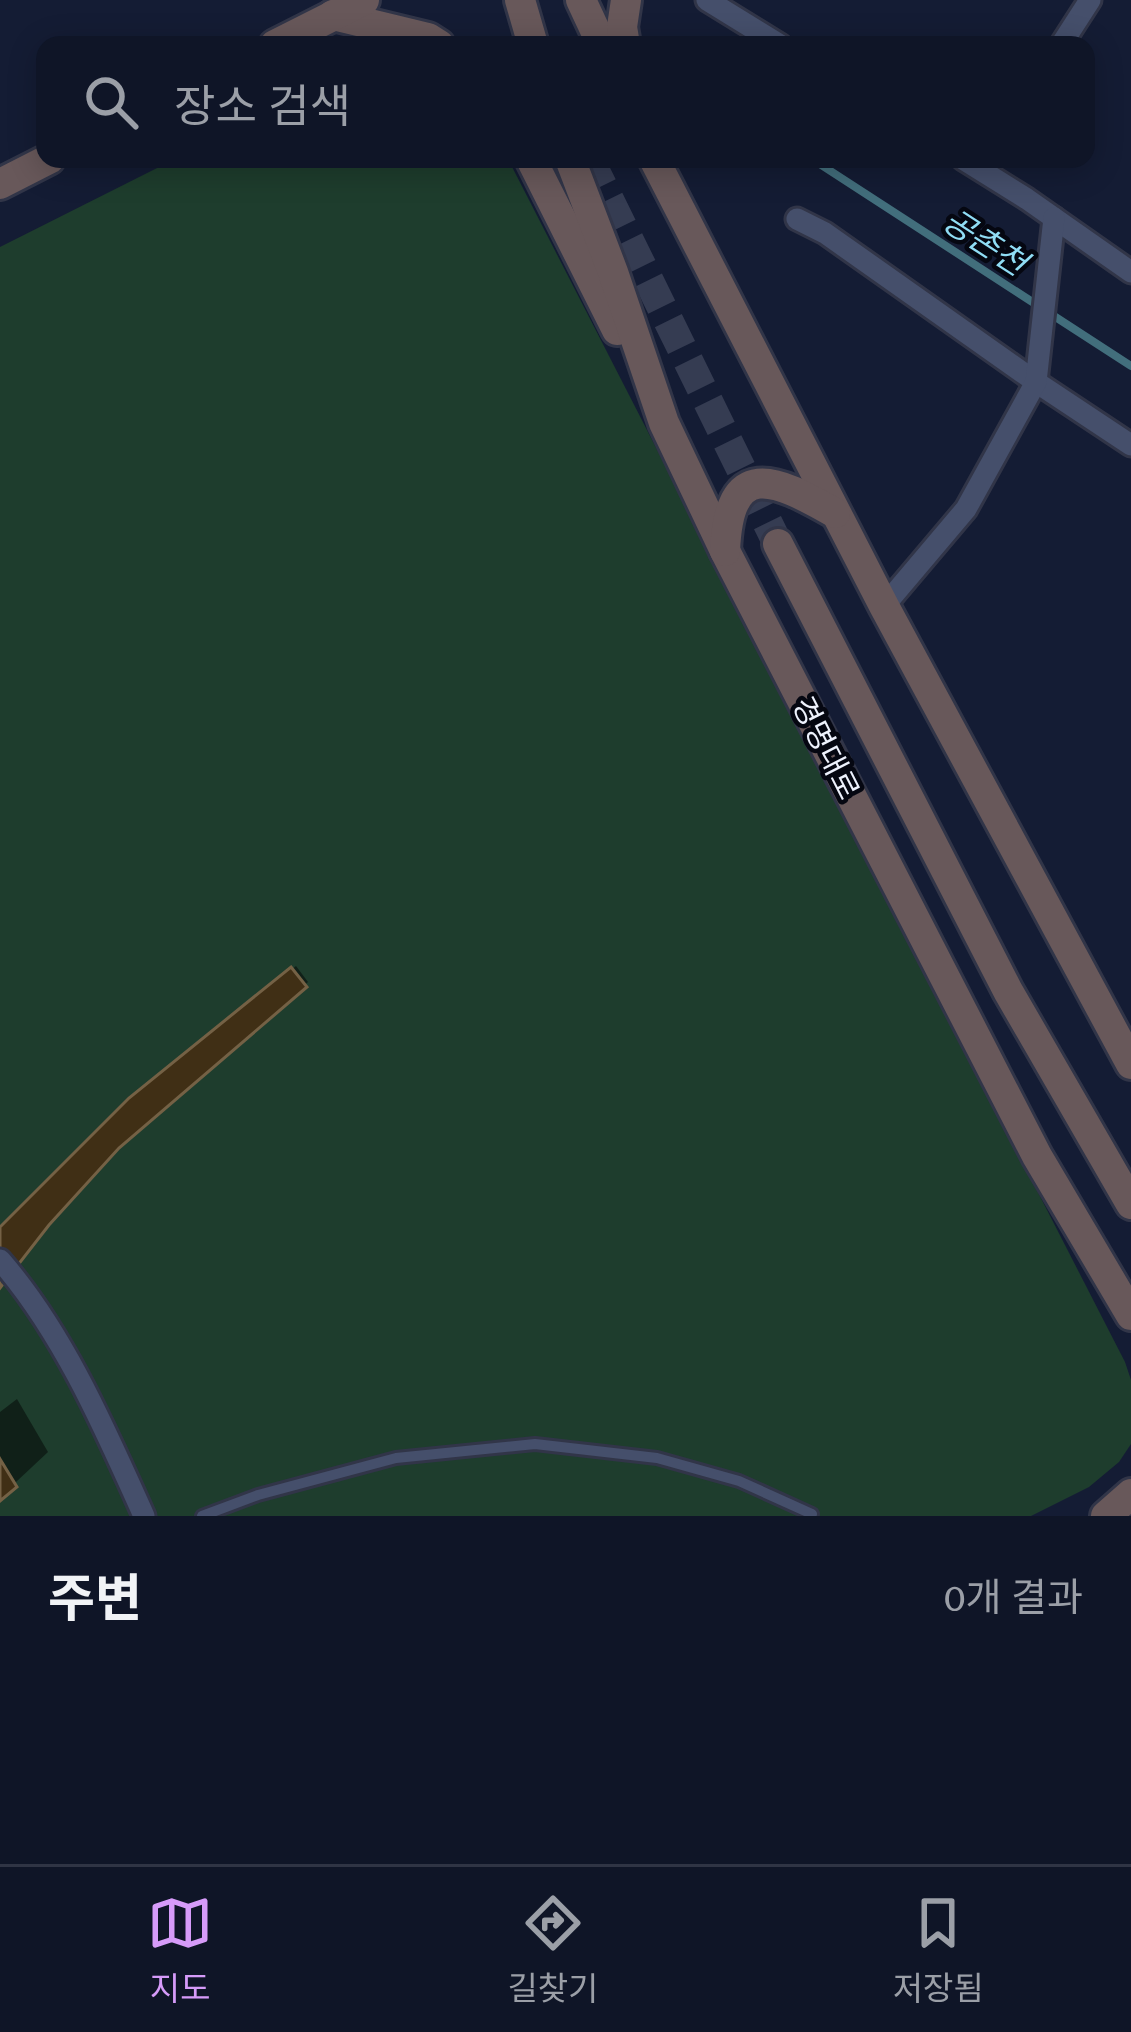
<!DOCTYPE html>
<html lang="ko">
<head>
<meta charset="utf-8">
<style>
  body { margin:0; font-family:"Roboto Serif","Noto Sans KR",serif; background:#181e2f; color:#f1f3f6 }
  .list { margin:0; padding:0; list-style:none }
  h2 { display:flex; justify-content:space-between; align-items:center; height:156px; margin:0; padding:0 48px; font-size:51px }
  h2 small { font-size:39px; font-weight:400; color:#9b9fa7 }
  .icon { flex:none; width:66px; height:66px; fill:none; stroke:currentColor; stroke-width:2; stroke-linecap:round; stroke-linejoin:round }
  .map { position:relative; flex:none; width:1131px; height:1516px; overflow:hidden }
  .search { position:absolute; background:#0f1527; box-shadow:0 6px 30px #0003; left:36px; right:36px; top:36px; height:132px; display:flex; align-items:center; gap:30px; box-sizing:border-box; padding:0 42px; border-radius:24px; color:#9b9fa7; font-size:45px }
  .sheet { height:348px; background:#0f1527 }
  nav { display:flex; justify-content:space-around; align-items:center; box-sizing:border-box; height:168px; border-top:3px solid #2f3444; background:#0f1527; font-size:33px; color:#9b9fa7 }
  nav a { display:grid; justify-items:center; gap:6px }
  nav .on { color:#d69bf9 }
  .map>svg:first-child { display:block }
  .green { fill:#1e3d2d }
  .shadow { fill:#0007 }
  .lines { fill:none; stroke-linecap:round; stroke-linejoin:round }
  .stream { stroke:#426e7c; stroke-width:8 }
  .building { fill:#402f15; stroke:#746145; stroke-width:3 }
  .secondary-tunnel { stroke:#353c52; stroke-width:30; stroke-dasharray:30 15; stroke-linecap:butt }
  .service-casing { stroke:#313548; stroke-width:16 }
  .minor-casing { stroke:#313548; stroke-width:27 }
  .secondary-casing { stroke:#313548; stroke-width:36 }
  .service { stroke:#454f6b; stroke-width:10 }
  .minor { stroke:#454f6b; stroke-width:21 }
  .secondary { stroke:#68585a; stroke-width:30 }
  .labels { text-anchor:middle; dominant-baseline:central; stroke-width:9; stroke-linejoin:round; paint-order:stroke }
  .street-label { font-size:30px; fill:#eef2fd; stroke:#050711 }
  .water-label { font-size:33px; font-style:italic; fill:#90ddf5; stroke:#050711 }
</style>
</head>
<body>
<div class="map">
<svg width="1131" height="1516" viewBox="0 0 1131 1516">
  <rect width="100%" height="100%" fill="#141c34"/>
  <polygon class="green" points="175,159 508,159 1125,1362 1131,1380 1131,1444 1119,1462 1089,1487 1031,1516 0,1516 0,247"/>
  <g class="shadow">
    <polygon points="296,966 308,982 119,1144 24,1251 0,1286 0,1231 136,1095"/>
    <polygon points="17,1399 48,1452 0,1497 0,1412"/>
  </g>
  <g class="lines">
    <polyline class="stream" points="812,159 1131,366"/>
  </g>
  <g class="building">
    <polygon points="291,967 307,987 119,1148 49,1225 0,1288 0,1227 129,1098"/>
    <polygon points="0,1459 17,1487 0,1501"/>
  </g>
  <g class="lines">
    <polyline class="secondary-tunnel" points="589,159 778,544"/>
    <g class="service-casing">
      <polyline id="service" points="202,1516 258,1495 396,1458 535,1444 657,1458 739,1481 812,1514"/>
    </g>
    <g class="minor-casing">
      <g id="minor">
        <polyline points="707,0 780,45"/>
        <polyline points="1061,45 1090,0"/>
        <polyline points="963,159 1027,199 1131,272"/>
        <polyline points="797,219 825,233 1036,382 1131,445"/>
        <polyline points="884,606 966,509 1036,382 1054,218"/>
        <path d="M0,1260C63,1332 105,1429 144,1516"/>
      </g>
    </g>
    <g class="secondary-casing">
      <g id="secondary">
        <polyline points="520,0 533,45"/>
        <polyline points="581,0 602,45"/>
        <polyline points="333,15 428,38 439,45"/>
        <polyline points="275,45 364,0"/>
        <polyline points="625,45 622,27 626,0"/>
        <polyline points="531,159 617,330"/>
        <polyline points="570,159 613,272 664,423 725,551 1037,1156 1131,1315"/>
        <polyline points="654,159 884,606 1131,1064"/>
        <polyline points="0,184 49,159"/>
        <polyline points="778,544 1008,991 1131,1204"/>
        <path d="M725,551C729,457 774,478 835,513"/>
        <polyline points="1106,1516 1131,1494"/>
      </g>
    </g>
    <use href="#service" class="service"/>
    <use href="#minor" class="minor"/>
    <use href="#secondary" class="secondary"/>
  </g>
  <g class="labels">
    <g class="street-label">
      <text transform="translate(826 748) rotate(63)">경명대로</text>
    </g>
    <g class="water-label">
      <text transform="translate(985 242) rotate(33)">공촌천</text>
    </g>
  </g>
</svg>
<div class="search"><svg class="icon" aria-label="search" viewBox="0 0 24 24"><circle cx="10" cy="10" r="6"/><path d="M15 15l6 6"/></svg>장소 검색</div>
</div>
<section class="sheet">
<h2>주변<small>0개 결과</small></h2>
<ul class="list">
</ul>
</section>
<nav>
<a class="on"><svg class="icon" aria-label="map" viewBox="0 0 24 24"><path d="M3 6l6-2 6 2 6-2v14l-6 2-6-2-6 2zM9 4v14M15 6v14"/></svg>지도</a>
<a><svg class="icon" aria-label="directions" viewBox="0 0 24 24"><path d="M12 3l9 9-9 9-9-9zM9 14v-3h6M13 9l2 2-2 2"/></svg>길찾기</a>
<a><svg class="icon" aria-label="saved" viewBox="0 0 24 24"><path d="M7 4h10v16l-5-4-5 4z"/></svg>저장됨</a>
</nav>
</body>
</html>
